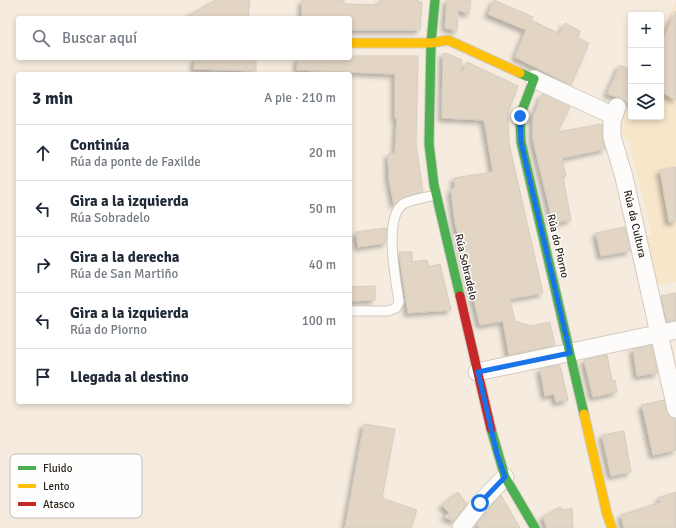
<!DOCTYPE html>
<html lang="es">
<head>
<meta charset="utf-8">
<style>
  body { margin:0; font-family:Signika,sans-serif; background:#f6f6f7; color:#1f2937 }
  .controls { position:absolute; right:12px; top:12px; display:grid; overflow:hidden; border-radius:4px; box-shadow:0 2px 6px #0003 }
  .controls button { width:36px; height:36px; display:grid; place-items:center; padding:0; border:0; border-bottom:1px solid #e0e1e3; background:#fff; color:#1f2937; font:20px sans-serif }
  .stop { position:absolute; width:12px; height:12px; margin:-9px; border:3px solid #1a73e8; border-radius:50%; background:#fff }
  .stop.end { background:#1a73e8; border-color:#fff; box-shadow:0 1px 4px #0008 }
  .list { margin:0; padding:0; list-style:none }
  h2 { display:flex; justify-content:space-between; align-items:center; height:52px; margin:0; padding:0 16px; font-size:17px }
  h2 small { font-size:13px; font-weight:400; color:#747a83 }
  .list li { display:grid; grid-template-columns:26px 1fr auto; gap:12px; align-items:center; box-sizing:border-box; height:56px; padding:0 16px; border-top:1px solid #e0e1e3 }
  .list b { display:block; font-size:15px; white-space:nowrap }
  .list p { margin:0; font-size:13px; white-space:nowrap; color:#747a83 }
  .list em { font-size:13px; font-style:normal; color:#747a83 }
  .icon { flex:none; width:22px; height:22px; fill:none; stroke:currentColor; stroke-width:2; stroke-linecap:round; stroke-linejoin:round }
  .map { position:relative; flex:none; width:676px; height:528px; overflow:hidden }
  .search { position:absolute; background:#fff; box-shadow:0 2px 6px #0003; left:16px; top:16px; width:336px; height:44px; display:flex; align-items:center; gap:10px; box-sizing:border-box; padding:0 14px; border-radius:4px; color:#747a83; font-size:15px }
  .panel { position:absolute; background:#fff; box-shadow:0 2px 6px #0003; left:16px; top:72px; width:336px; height:332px; border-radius:4px }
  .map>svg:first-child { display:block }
  .built { fill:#f8e6cb }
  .building { fill:#e2d5c4; stroke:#d5cdc1; filter:url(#shadow) }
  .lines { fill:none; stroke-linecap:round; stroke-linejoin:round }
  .lane-casing { stroke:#d2cabf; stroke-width:11 }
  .street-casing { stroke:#d2cabf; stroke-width:19 }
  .fast-casing { stroke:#d2cabf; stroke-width:11 }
  .slow-casing { stroke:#d2cabf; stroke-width:11 }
  .jam-casing { stroke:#d2cabf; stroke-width:11 }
  .lane { stroke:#fefcfa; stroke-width:9 }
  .street { stroke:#fefcfa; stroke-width:17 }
  .fast { stroke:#4caf50; stroke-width:9 }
  .slow { stroke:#ffc107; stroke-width:9 }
  .jam { stroke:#c62828; stroke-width:9 }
  .route { stroke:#1a73e8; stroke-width:5 }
  .labels { text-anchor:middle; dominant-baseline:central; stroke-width:3; stroke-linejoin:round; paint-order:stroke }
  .street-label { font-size:11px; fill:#2e261b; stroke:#fefefe }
  .key { fill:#fefefe; stroke:#c0bdba; stroke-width:1 }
  .key-label { font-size:11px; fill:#2e261b }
</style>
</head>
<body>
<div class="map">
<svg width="676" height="528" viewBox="0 0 676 528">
  <defs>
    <filter id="shadow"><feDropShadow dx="-3.5" dy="3.5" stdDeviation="2" flood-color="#0004"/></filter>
  </defs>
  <rect width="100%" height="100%" fill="#f5ecdf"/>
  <polygon class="built" points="676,0 676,282 654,286 644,235 652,235 629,142 619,133 631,99 631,117 661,117 661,33"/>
  <g class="building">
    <polygon points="216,0 250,0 248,18 184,18"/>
    <polygon points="302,0 344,0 344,4 380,5 380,0 418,0 418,2 422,2 420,30 350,30 350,18 302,18"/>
    <polygon points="447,0 471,0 469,14 458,10 457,31 445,28"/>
    <polygon points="494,0 533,17 531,20 560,34 565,23 580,31 578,38 589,43 571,85 515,57 526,30 488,14"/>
    <polygon points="676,11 676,100 661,92 661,43"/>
    <polygon points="446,53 462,60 461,71 463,71 467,62 518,86 508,112 509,143 543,293 510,299 515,321 531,326 550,322 555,345 509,355 503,321 480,325 455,222 451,190 455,187 454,178 493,172 484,120 442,118 443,54"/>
    <polygon points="354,56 418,56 416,144 423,192 404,197 394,205 389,179 388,154 395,154 397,118 395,118 395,74 297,70 298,58 354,58"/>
    <polygon points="195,58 256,58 256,71 194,69"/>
    <polygon points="620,65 631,70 631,105 621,98 607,94"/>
    <polygon points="542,94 570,107 557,132 602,124 602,137 605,149 562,158 566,176 563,177 571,220 553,223 533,140 533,118"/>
    <polygon points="676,167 676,221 669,222 660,170"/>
    <polygon points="625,227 630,251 601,256 596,233"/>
    <polygon points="387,228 386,243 358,247 356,232"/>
    <polygon points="399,252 412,252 412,262 427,260 429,267 440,264 451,310 408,313"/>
    <polygon points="375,286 375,300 350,301 350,287"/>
    <polygon points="676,293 676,320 667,322 661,296"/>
    <polygon points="651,345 658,373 637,376 633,349"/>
    <polygon points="607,355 612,380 615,380 617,392 593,397 584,360"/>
    <polygon points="560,365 568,400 556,402 554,394 545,396 540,369"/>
    <polygon points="664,400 668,415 676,419 676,450 653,455 642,405"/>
    <polygon points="364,424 395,429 382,498 417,510 411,528 345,528"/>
    <polygon points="624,431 631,472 611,476 602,435"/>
    <polygon points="458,492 467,504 454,521 444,517 449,513 442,505"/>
    <polygon points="676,492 676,528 624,528 621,515 661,502 658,498"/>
    <polygon points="501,495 520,528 479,528 477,524"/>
    <polygon points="560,507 563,510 572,508 573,528 547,528 543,517"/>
  </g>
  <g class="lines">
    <g class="lane-casing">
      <path id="lane" d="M350,311H388L396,308L399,302C396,280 383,219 403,204C410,200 428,197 436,195"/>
    </g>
    <g class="street-casing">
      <g id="street">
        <polyline points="534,79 614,116"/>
        <polyline points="617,107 612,121 612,137 624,177 676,409"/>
        <polyline points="477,372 676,330"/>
        <polyline points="461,528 480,503 505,477"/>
      </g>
    </g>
    <g class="fast-casing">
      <g id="fast">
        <polyline points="435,0 431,43 429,144 434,185 460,296"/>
        <polyline points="520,73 534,79 520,116 521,142 584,414"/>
        <polyline points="491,429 505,477 535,528"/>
      </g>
    </g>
    <g class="slow-casing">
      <g id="slow">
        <polyline points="350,43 431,43 448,40 520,73"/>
        <polyline points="584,414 607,514 612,528"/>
      </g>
    </g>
    <g class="jam-casing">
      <polyline id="jam" points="460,296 491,429"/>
    </g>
    <use href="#lane" class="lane"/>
    <use href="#street" class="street"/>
    <use href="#fast" class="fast"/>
    <use href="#slow" class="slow"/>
    <use href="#jam" class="jam"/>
  </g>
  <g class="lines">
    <polyline class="route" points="480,503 505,477 497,454 478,372 570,353 521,142 520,116"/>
  </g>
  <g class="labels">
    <g class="street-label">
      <text transform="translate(635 224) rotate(77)">Rúa da Cultura</text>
      <text transform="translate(558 246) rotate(77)">Rúa do Piorno</text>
      <text transform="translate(466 267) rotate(77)">Rúa Sobradelo</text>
    </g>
  </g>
  <rect x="10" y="454" width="132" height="64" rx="6" class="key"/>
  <rect x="18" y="466" width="18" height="4" fill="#4caf50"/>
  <rect x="18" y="484" width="18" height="4" fill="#ffc107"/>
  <rect x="18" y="502" width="18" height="4" fill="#c62828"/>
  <g class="key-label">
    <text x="43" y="472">Fluido</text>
    <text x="43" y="490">Lento</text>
    <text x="43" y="508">Atasco</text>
  </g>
</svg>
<div class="controls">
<button>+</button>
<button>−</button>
<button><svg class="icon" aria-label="layers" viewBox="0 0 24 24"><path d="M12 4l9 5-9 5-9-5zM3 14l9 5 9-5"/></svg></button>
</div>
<div class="stop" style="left:480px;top:503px"></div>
<div class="stop end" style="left:520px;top:116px"></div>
<div class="search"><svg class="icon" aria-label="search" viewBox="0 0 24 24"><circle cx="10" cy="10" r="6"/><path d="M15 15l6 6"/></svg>Buscar aquí</div>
<section class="panel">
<h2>3 min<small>A pie · 210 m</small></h2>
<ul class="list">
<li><svg class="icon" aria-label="ahead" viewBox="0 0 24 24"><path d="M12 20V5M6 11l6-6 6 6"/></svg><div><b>Continúa</b><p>Rúa da ponte de Faxilde</p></div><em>20 m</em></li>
<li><svg class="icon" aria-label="left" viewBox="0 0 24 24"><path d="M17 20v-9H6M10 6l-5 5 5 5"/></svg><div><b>Gira a la izquierda</b><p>Rúa Sobradelo</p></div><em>50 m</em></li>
<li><svg class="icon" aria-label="right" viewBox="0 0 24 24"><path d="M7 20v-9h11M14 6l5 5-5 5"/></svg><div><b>Gira a la derecha</b><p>Rúa de San Martiño</p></div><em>40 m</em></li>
<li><svg class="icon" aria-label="left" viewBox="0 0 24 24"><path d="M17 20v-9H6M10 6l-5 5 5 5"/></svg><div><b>Gira a la izquierda</b><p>Rúa do Piorno</p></div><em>100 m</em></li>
<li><svg class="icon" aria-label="arrive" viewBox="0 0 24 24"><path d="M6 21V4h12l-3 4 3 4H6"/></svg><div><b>Llegada al destino</b></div></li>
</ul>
</section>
</div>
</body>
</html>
